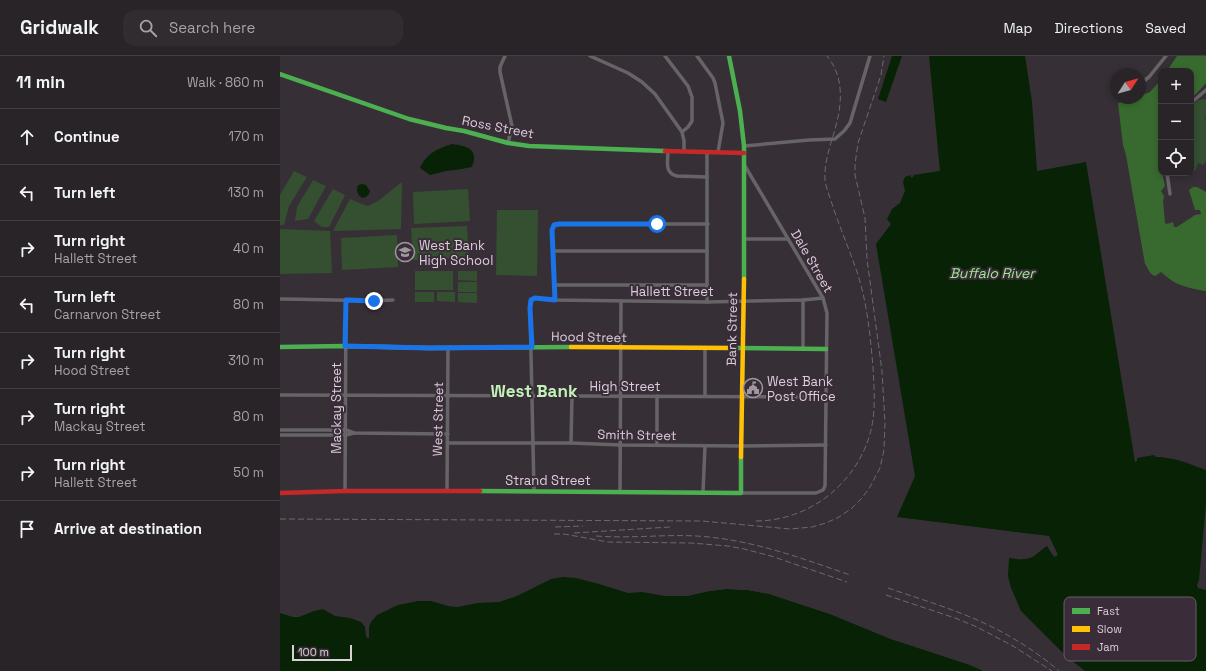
<!DOCTYPE html>
<html lang="en">
<head>
<meta charset="utf-8">
<style>
  body { margin:0; font-family:"Space Grotesk",sans-serif; background:#302c30; color:#f1f3f6 }
  .controls { position:absolute; right:12px; top:12px; display:grid; overflow:hidden; border-radius:8px; box-shadow:0 2px 6px #0003 }
  .controls button { width:36px; height:36px; display:grid; place-items:center; padding:0; border:0; border-bottom:1px solid #444145; background:#282428; color:#f1f3f6; font:20px sans-serif }
  .compass { position:absolute; left:830px; top:12px; width:36px; height:36px; border-radius:50%; background:#282428; box-shadow:0 2px 6px #0003; rotate:54deg }
  .scale { position:absolute; left:12px; bottom:10px; width:60px; box-sizing:border-box; padding-left:4px; border:2px solid #d9d0d8; border-top:0; font-size:11px; line-height:14px; white-space:nowrap; color:#d9d0d8; -webkit-text-stroke:3px #3a2c39; paint-order:stroke }
  .stop { position:absolute; width:12px; height:12px; margin:-9px; border:3px solid #1a73e8; border-radius:50%; background:#fff }
  .stop.end { background:#1a73e8; border-color:#fff; box-shadow:0 1px 4px #0008 }
  .list { margin:0; padding:0; list-style:none }
  h2 { display:flex; justify-content:space-between; align-items:center; height:52px; margin:0; padding:0 16px; font-size:17px }
  h2 small { font-size:13px; font-weight:400; color:#a5a4a8 }
  .list li { display:grid; grid-template-columns:26px 1fr auto; gap:12px; align-items:center; box-sizing:border-box; height:56px; padding:0 16px; border-top:1px solid #444145 }
  .list b { display:block; font-size:15px; white-space:nowrap }
  .list p { margin:0; font-size:13px; white-space:nowrap; color:#a5a4a8 }
  .list em { font-size:13px; font-style:normal; color:#a5a4a8 }
  .icon { flex:none; width:22px; height:22px; fill:none; stroke:currentColor; stroke-width:2; stroke-linecap:round; stroke-linejoin:round }
  .map { position:relative; flex:none; width:926px; height:615px; overflow:hidden }
  header { display:flex; align-items:center; gap:24px; box-sizing:border-box; height:56px; padding:0 20px; background:#282428; border-bottom:1px solid #444145 }
  header strong { font-size:19px }
  nav { display:flex; gap:22px; margin-inline-start:auto; font-size:14px }
  .search { width:280px; height:36px; background:#302c30; display:flex; align-items:center; gap:10px; box-sizing:border-box; padding:0 14px; border-radius:12px; color:#a5a4a8; font-size:15px }
  main { display:flex }
  aside { flex:1; background:#282428 }
  .map>svg:first-child { display:block }
  .green { fill:#345030 }
  .forest { fill:#386a2f }
  .water { fill:#072205 }
  .pier { fill:#363036 }
  .lines { fill:none; stroke-linecap:round; stroke-linejoin:round }
  .street { stroke:#676467; stroke-width:3.5 }
  .fast { stroke:#4caf50; stroke-width:4.5 }
  .slow { stroke:#ffc107; stroke-width:4.5 }
  .jam { stroke:#c62828; stroke-width:4.5 }
  .rail { stroke:#6c696c; stroke-width:1; stroke-dasharray:6 3; stroke-linecap:butt }
  .route { stroke:#1a73e8; stroke-width:5 }
  .labels { text-anchor:middle; dominant-baseline:central; stroke-width:4; stroke-linejoin:round; paint-order:stroke }
  .street-label { font-size:13px; fill:#d9d0d8; stroke:#3a2c39 }
  .poi-label { font-size:13px; fill:#d9d0d8; stroke:#3a2c39; text-anchor:start }
  .water-label { font-size:14px; font-style:italic; fill:#9ced8e; stroke:#3a2c39 }
  .district-label { font-size:17px; font-weight:bold; fill:#bef4b5; stroke:#3a2c39 }
  .key { fill:#3a2c39; stroke:#6a5d69; stroke-width:1 }
  .key-label { font-size:11px; fill:#d9d0d8 }
</style>
</head>
<body>
<header>
<strong>Gridwalk</strong>
<div class="search"><svg class="icon" aria-label="search" viewBox="0 0 24 24"><circle cx="10" cy="10" r="6"/><path d="M15 15l6 6"/></svg>Search here</div>
<nav><a>Map</a><a>Directions</a><a>Saved</a></nav>
</header>
<main>
<aside>
<h2>11 min<small>Walk · 860 m</small></h2>
<ul class="list">
<li><svg class="icon" aria-label="ahead" viewBox="0 0 24 24"><path d="M12 20V5M6 11l6-6 6 6"/></svg><div><b>Continue</b></div><em>170 m</em></li>
<li><svg class="icon" aria-label="left" viewBox="0 0 24 24"><path d="M17 20v-9H6M10 6l-5 5 5 5"/></svg><div><b>Turn left</b></div><em>130 m</em></li>
<li><svg class="icon" aria-label="right" viewBox="0 0 24 24"><path d="M7 20v-9h11M14 6l5 5-5 5"/></svg><div><b>Turn right</b><p>Hallett Street</p></div><em>40 m</em></li>
<li><svg class="icon" aria-label="left" viewBox="0 0 24 24"><path d="M17 20v-9H6M10 6l-5 5 5 5"/></svg><div><b>Turn left</b><p>Carnarvon Street</p></div><em>80 m</em></li>
<li><svg class="icon" aria-label="right" viewBox="0 0 24 24"><path d="M7 20v-9h11M14 6l5 5-5 5"/></svg><div><b>Turn right</b><p>Hood Street</p></div><em>310 m</em></li>
<li><svg class="icon" aria-label="right" viewBox="0 0 24 24"><path d="M7 20v-9h11M14 6l5 5-5 5"/></svg><div><b>Turn right</b><p>Mackay Street</p></div><em>80 m</em></li>
<li><svg class="icon" aria-label="right" viewBox="0 0 24 24"><path d="M7 20v-9h11M14 6l5 5-5 5"/></svg><div><b>Turn right</b><p>Hallett Street</p></div><em>50 m</em></li>
<li><svg class="icon" aria-label="arrive" viewBox="0 0 24 24"><path d="M6 21V4h12l-3 4 3 4H6"/></svg><div><b>Arrive at destination</b></div></li>
</ul>
</aside>
<div class="map">
<svg width="926" height="615" viewBox="0 0 926 615">
  <rect width="100%" height="100%" fill="#363036"/>
  <g class="green">
    <polygon points="926,43 926,60 925,62 926,64 926,105 923,109 918,107 916,113 913,116 911,116 911,50 919,44"/>
    <polygon points="14,115 27,121 9,150 4,169 0,169 0,139"/>
    <polygon points="33,124 46,130 28,163 15,165 17,151"/>
    <polygon points="122,126 121,173 53,175 70,143 82,148 88,150 98,145"/>
    <polygon points="53,133 65,139 49,171 42,171 34,165"/>
    <polygon points="188,133 190,165 134,168 133,136"/>
    <polygon points="217,154 258,154 257,220 216,219"/>
    <polygon points="187,170 189,202 133,204 131,172"/>
    <polygon points="0,173 50,175 52,217 0,218"/>
    <polygon points="117,179 118,211 62,214 61,182"/>
    <rect x="135" y="215" width="38" height="19"/>
    <polygon points="178,215 197,215 197,225 178,224"/>
    <rect x="178" y="226" width="19" height="10"/>
    <rect x="135" y="236" width="19" height="10"/>
    <polygon points="157,236 175,236 175,246 157,245"/>
    <polygon points="178,237 197,237 197,247 178,246"/>
  </g>
  <g class="forest">
    <polygon points="897,0 926,0 926,27 917,37 911,42 911,15 887,15"/>
    <path d="M881,24V74L878,87L881,103V117H882L885,130L881,135L884,140L883,145L885,167L887,168L893,166L894,171H897L915,159L921,158L920,154H915L909,134L913,131H917L926,136V235C917,234 901,230 894,226C889,223 885,219 881,216L875,220C870,219 868,212 865,208L846,99L843,89L838,47L844,45L860,42V40L870,36Z"/>
  </g>
  <g class="water">
    <polygon points="612,0 622,0 606,46 598,43"/>
    <path d="M649,0H745L752,46L757,115L806,106L855,406L857,405V402L874,399L876,401C894,401 910,408 926,414V447L919,524L917,529L918,532L926,534V615H805L785,599L741,555L731,532L728,520L729,502C737,503 747,505 754,500C759,496 762,493 767,490L774,501L778,499L769,480L617,461L635,420L596,188L611,168L607,163L612,153L620,147L625,135L623,126L625,121L631,119V122L633,121L634,119L660,115Z"/>
    <path d="M172,88C187,90 199,93 192,111C183,113 175,114 166,115C161,116 156,118 150,119L140,112C147,97 157,93 172,88Z"/>
    <path d="M82,128L86,129L90,135L89,138L86,141L82,142C77,138 76,135 78,129Z"/>
    <polygon points="283,521 296,522 319,528 348,537 362,536 385,540 407,540 429,535 446,533 468,534 489,538 550,558 611,583 688,608 703,615 0,615 0,557 13,561 19,561 34,555 43,553 55,560 70,562 81,566 85,571 86,581 88,582 89,582 89,571 91,566 97,559 118,549 138,545 151,545 168,550 177,551 198,547 219,546 237,540 271,523"/>
  </g>
  <polygon class="pier" points="446,531 468,532 490,536 521,546 583,569 612,581 688,606 701,611 705,615 687,608 611,583 550,558 490,538 468,534 446,533 429,535 407,540 404,540 403,538 418,536 429,533"/>
  <g class="lines">
    <g class="street">
      <polyline points="225,0 220,11 220,16 232,70 228,87"/>
      <polyline points="310,0 348,17 362,26 375,38 402,76 404,85 404,95"/>
      <polyline points="385,0 408,30 412,41 412,65 408,71 402,76"/>
      <polyline points="417,0 433,22 435,27 443,67 438,96"/>
      <polyline points="860,28 869,21 886,0"/>
      <polyline points="911,47 926,34"/>
      <polyline points="464,90 529,84 555,83 564,75 570,67 590,0"/>
      <path d="M388,95C388,105 384,117 397,120L427,121"/>
      <polyline points="887,117 890,138"/>
      <polyline points="464,183 508,183"/>
      <polyline points="273,195 427,195"/>
      <polyline points="274,229 427,229"/>
      <path d="M0,243C38,243 76,246 113,244"/>
      <polyline points="275,244 272,174 275,168 428,168"/>
      <polyline points="427,246 427,97"/>
      <polyline points="523,293 523,244"/>
      <polyline points="0,339 546,341"/>
      <polyline points="377,340 377,389"/>
      <polyline points="425,340 425,293"/>
      <polyline points="0,374 66,374 74,377 168,378"/>
      <polyline points="0,379 66,379 74,377"/>
      <polyline points="168,387 291,387 341,389 461,390 546,389"/>
      <polyline points="291,387 292,340"/>
      <polyline points="65,435 66,244"/>
      <polyline points="167,435 168,292"/>
      <polyline points="254,435 250,252 251,246 252,243 255,242 275,244 427,246 523,244 543,242"/>
      <polyline points="340,436 341,245"/>
      <polyline points="423,436 425,390"/>
      <polyline points="461,437 536,437 543,434 545,430 547,257 543,242 465,110"/>
    </g>
    <g class="fast">
      <polyline points="449,0 460,55 464,90 464,223"/>
      <polyline points="0,18 129,63 166,72 184,75 228,87 249,90 385,95"/>
      <polyline points="0,291 65,290 149,292 291,291"/>
      <polyline points="455,292 546,293"/>
      <polyline points="200,435 461,437 461,401"/>
    </g>
    <g class="slow">
      <polyline points="291,291 455,292"/>
      <polyline points="461,401 464,223"/>
    </g>
    <g class="jam">
      <polyline points="385,95 464,97"/>
      <polyline points="0,437 65,435 200,435"/>
    </g>
    <g class="rail">
      <polyline points="0,463 422,465 510,473 532,471 546,467 559,461 572,452 582,442 590,431 600,412 604,394 605,367 602,315 587,203 585,162 575,119 575,108 578,87 601,19 604,0"/>
      <path d="M476,465C508,465 539,451 560,429C575,414 586,395 591,374C596,353 594,332 593,311C590,278 587,244 576,213C569,193 561,174 554,154C551,144 547,135 545,125C544,110 548,97 552,83C561,56 567,24 547,0"/>
      <polyline points="275,471 303,470"/>
      <polyline points="294,477 390,471"/>
      <polyline points="274,478 284,478 328,486 411,487 448,490 464,493 491,500 567,526"/>
      <path d="M316,480C354,483 392,477 429,481C478,486 524,503 570,519"/>
      <path d="M608,532C637,542 667,551 695,563C725,576 755,594 779,615"/>
      <polyline points="606,539 675,562 697,571 733,590 761,608 772,615"/>
    </g>
  </g>
  <g class="lines">
    <polyline class="route" points="94,245 66,244 65,290 149,292 252,291 250,252 251,244 255,242 275,244 272,174 274,169 279,168 377,168"/>
  </g>
  <defs>
    <g id="school-ring" transform="scale(1)"><circle r="9.5" fill="#3a2c39" stroke="#a0989f" stroke-width="1.5"/><path d="M0-5L7-2L0 1L-7-2ZM-4 1L0 2.5L4 1V4Q0 6-4 4Z" fill="#a0989f"/></g>
    <g id="civic-ring" transform="scale(1)"><circle r="9.5" fill="#3a2c39" stroke="#a0989f" stroke-width="1.5"/><path d="M-.6-6.5H3V-4.5H.6V-3L4-1V1h2V6H-6V1h2V-1L-.6-3ZM-1.2 2.5V6h2.4V2.5Z" fill="#a0989f"/></g>
  </defs>
  <g fill-rule="evenodd">
    <use href="#school-ring" x="125" y="196"/>
    <use href="#civic-ring" x="473" y="332"/>
  </g>
  <g class="labels">
    <g class="street-label">
      <text transform="translate(218 71) rotate(11)">Ross Street</text>
      <text transform="translate(532 205) rotate(60)">Dale Street</text>
      <text x="392" y="235">Hallett Street</text>
      <text transform="translate(452 273) rotate(-89)">Bank Street</text>
      <text transform="translate(309 281) rotate(1)">Hood Street</text>
      <text x="345" y="330">High Street</text>
      <text transform="translate(56 352) rotate(-90)">Mackay Street</text>
      <text transform="translate(158 363) rotate(-89)">West Street</text>
      <text transform="translate(357 379) rotate(1)">Smith Street</text>
      <text x="268" y="424">Strand Street</text>
    </g>
    <g class="poi-label">
      <text x="139" y="189">West Bank<tspan x="139" dy="15">High School</tspan></text>
      <text x="487" y="325">West Bank<tspan x="487" dy="15">Post Office</tspan></text>
    </g>
    <g class="water-label">
      <text x="712" y="217">Buffalo River</text>
    </g>
    <g class="district-label">
      <text x="254" y="335">West Bank</text>
    </g>
  </g>
  <rect x="784" y="541" width="132" height="64" rx="6" class="key"/>
  <rect x="792" y="552" width="18" height="6" fill="#4caf50"/>
  <rect x="792" y="570" width="18" height="6" fill="#ffc107"/>
  <rect x="792" y="588" width="18" height="6" fill="#c62828"/>
  <g class="key-label">
    <text x="817" y="559">Fast</text>
    <text x="817" y="577">Slow</text>
    <text x="817" y="595">Jam</text>
  </g>
</svg>
<div class="controls">
<button>+</button>
<button>−</button>
<button><svg class="icon" aria-label="locate" viewBox="0 0 24 24"><circle cx="12" cy="12" r="6"/><path d="M12 2v4M12 18v4M2 12h4M18 12h4"/></svg></button>
</div>
<svg class="compass" viewBox="-18 -18 36 36"><path d="M0-13l5 13h-10z" fill="#e53935"/><path d="M0 13l5-13h-10z" fill="#a5a4a8"/></svg>
<div class="scale">100 m</div>
<div class="stop" style="left:377px;top:168px"></div>
<div class="stop end" style="left:94px;top:245px"></div>
</div>
</main>
</body>
</html>
